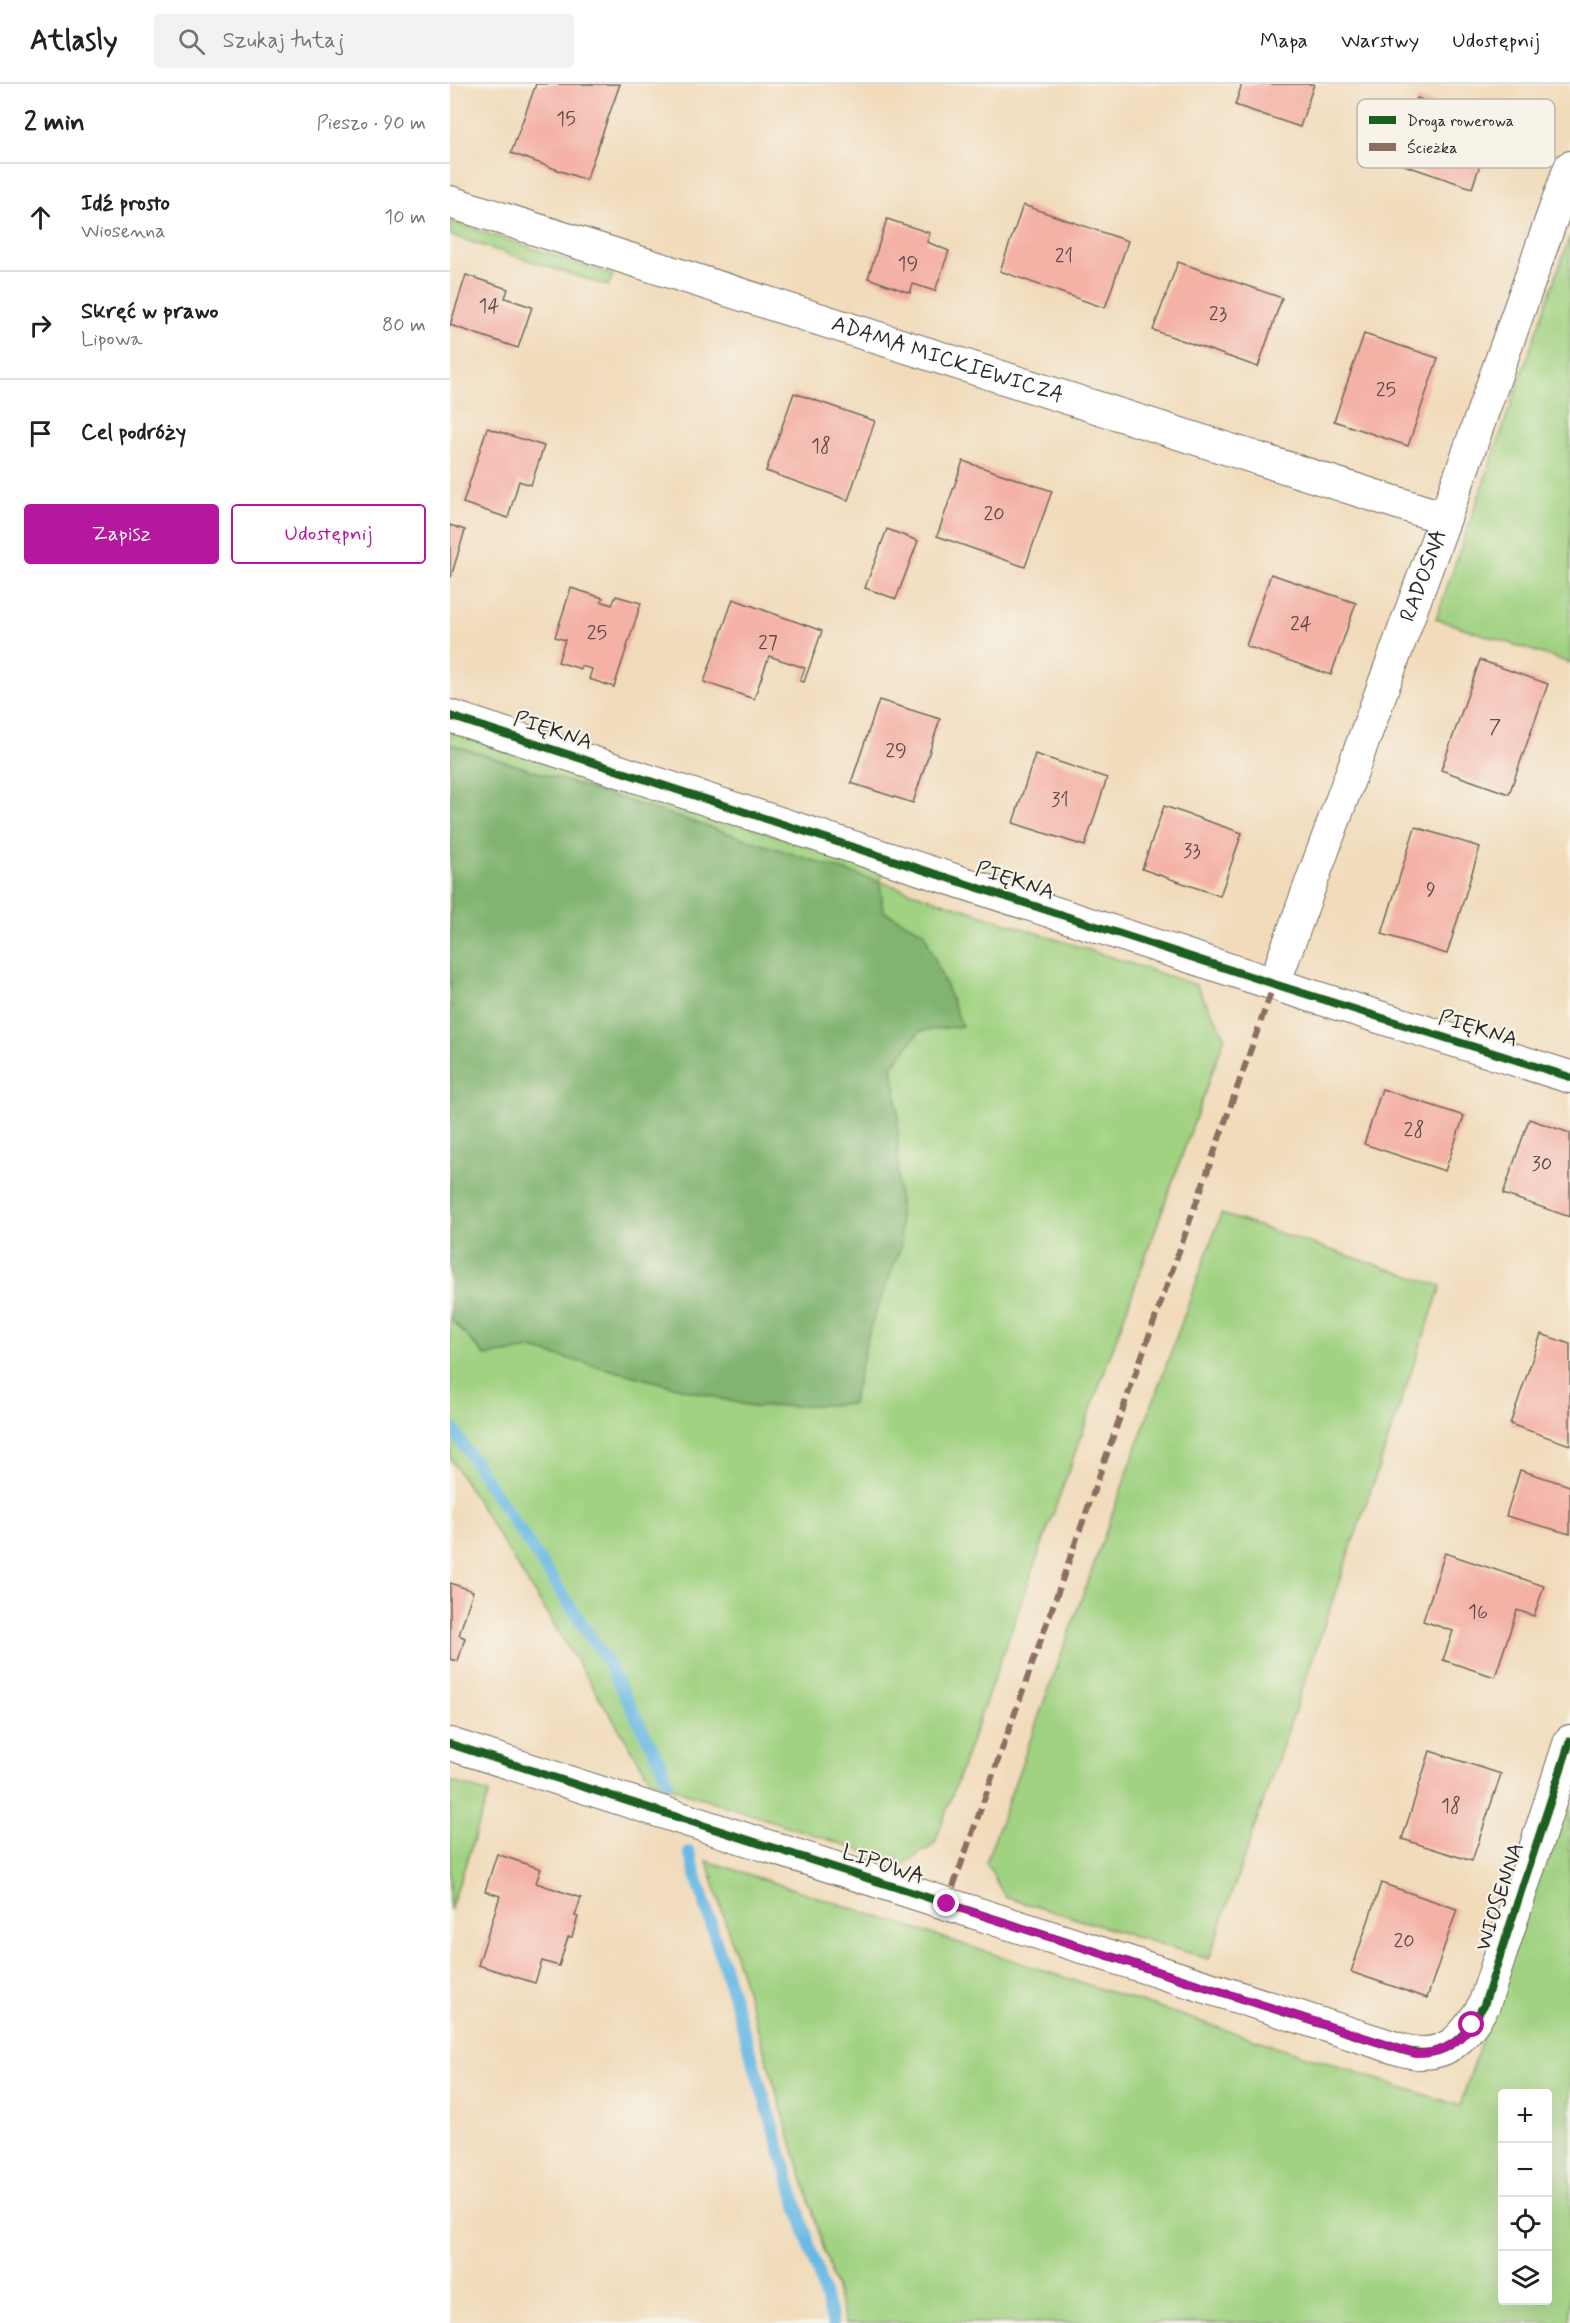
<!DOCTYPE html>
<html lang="pl">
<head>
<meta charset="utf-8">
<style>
  body { margin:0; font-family:Mynerve,sans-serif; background:#f2f2f2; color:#202124 }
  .controls { position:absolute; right:18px; bottom:18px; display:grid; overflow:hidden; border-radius:6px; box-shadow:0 6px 24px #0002 }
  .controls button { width:54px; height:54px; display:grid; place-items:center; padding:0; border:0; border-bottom:2px solid #e0e0e0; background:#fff; color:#202124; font:30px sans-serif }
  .stop { position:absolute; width:18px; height:18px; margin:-14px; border:4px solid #b5179e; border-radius:50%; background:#fff }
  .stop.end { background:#b5179e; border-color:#fff; box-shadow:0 2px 6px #0008 }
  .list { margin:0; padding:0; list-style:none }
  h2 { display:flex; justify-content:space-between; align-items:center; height:78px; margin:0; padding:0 24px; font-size:26px }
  h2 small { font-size:20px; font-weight:400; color:#757577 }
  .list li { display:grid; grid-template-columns:39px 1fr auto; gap:18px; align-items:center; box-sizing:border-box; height:108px; padding:0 24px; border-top:2px solid #e0e0e0 }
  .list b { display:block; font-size:22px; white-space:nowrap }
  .list p { margin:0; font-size:20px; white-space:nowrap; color:#757577 }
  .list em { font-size:20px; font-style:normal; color:#757577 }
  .actions { display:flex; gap:12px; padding:18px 24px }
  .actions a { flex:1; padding:14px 0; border:2px solid #b5179e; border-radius:6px; text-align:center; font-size:21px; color:#b5179e }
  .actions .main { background:#b5179e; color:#fff }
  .icon { flex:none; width:33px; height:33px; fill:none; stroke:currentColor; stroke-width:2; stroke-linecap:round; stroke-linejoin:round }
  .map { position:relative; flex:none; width:1120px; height:2239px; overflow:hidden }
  header { display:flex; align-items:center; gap:36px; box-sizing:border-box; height:84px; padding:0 30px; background:#fff; border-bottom:2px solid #e0e0e0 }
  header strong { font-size:28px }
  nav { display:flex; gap:33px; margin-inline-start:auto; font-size:21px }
  .search { width:420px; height:54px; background:#f2f2f2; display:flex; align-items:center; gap:15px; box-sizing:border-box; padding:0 21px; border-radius:6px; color:#757577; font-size:22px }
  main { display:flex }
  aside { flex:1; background:#fff }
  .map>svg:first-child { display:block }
  .green { fill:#a0d281; stroke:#667e56; stroke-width:1.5; fill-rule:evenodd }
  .forest { fill:#80b46f; stroke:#56704d; stroke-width:1.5 }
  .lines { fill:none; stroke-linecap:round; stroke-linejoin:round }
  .stream { stroke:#6ab9e5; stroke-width:12 }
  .building { fill:#f4b1a6 }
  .minor-casing { stroke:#70695d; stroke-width:34 }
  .minor { stroke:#fff; stroke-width:32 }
  .quiet { stroke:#8d6e63; stroke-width:6; stroke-dasharray:12 6; stroke-linecap:butt }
  .cycleway-casing { stroke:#f7f3e8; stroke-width:11 }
  .cycleway { stroke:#1b5e20; stroke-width:8 }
  .route { stroke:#b5179e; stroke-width:8 }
  .labels { text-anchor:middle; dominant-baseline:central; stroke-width:4.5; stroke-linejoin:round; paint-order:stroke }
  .number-label { font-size:20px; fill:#5d4c4a }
  .street-label { font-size:22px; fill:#2b2b2b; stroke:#f7f3e8 }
  .key { fill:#f7f3e8; stroke:#bab7af; stroke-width:1.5 }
  .key-label { font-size:16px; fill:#2b2b2b }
</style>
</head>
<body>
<header>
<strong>Atlasly</strong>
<div class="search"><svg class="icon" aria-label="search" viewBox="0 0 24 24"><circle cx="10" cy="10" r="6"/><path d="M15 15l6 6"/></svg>Szukaj tutaj</div>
<nav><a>Mapa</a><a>Warstwy</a><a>Udostępnij</a></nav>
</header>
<main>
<aside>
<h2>2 min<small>Pieszo · 90 m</small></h2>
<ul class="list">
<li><svg class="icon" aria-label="ahead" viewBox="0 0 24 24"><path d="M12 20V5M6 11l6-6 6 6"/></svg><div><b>Idź prosto</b><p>Wiosenna</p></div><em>10 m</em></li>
<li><svg class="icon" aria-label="right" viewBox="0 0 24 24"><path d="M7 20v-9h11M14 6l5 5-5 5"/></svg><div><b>Skręć w prawo</b><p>Lipowa</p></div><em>80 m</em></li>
<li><svg class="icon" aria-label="arrive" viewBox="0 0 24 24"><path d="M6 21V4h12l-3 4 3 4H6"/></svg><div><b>Cel podróży</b></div></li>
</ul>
<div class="actions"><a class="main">Zapisz</a><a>Udostępnij</a></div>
</aside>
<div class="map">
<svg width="1120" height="2239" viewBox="0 0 1120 2239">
  <rect width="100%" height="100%" fill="#f7f3e8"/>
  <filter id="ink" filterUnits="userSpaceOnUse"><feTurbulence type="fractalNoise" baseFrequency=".0167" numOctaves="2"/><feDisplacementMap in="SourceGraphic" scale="12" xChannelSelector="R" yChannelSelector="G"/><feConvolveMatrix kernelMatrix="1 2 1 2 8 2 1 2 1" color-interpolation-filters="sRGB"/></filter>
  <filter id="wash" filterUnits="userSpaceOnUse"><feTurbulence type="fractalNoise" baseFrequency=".008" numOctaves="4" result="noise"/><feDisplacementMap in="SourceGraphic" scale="24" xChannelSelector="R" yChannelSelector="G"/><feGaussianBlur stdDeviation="1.35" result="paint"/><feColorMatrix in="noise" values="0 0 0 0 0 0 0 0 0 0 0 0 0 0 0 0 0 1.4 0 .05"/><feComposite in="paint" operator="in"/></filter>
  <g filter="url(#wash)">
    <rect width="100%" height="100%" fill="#f1dbbb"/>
    <g class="green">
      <polygon points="0,137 163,191 158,202 0,151"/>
      <polygon points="1120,152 1120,579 986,535"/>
      <polygon points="0,646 433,786 431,798 746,901 775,952 484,1761 453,1780 236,1709 200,1695 0,1374 0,1234 35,1272 81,1265 303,1323 402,1320 420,1244 448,1093 448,1026 442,982 470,947 511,941 474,848 433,827 430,798 0,660"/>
      <polygon points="771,1130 991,1202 759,1875 555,1813 536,1778"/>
      <path d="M1120,1683V2239H396L257,1777L1010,2022ZM1052,2010H1098V2216H1052Z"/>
      <polygon points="0,1697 39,1709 0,1827"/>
    </g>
    <polygon class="forest" points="0,660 430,798 433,827 474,848 512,942 470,947 442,982 448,1026 448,1093 451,1163 420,1244 402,1320 303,1323 81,1265 35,1272 0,1234"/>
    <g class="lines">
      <g class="stream">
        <polyline points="0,1341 156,1576 212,1682 217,1699"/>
        <polyline points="239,1768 383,2239"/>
      </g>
    </g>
    <g id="blocks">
      <g class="building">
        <polygon points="86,0 170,0 136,96 61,69"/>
        <polygon points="792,0 864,0 850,43 785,21"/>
        <polygon points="967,14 1044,40 1022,104 945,78"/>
        <polygon points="573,121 678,157 655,224 550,187"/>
        <polygon points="437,135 480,149 477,158 499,167 485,207 463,200 460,209 418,194"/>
        <polygon points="728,178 832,214 808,283 703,246"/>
        <polygon points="16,191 58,205 55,214 82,223 68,264 0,241"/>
        <polygon points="914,250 988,274 958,362 884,337"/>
        <polygon points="344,309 425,337 398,416 316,387"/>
        <polygon points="37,344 94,362 81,401 69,397 58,434 13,419"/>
        <polygon points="513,377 602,407 575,483 487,452"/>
        <polygon points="0,441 15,446 1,493 0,493"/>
        <polygon points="437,445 468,457 446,515 415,504"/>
        <polygon points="821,490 906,519 881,591 796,562"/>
        <polygon points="121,504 153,514 151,517 162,521 166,512 191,519 164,603 139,595 142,585 131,582 131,585 108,578 115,556 105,553"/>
        <polygon points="283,515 372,547 354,598 350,597 355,584 319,572 304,615 254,598"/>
        <polygon points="1030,576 1098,600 1059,710 991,686"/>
        <polygon points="429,616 490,635 463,719 401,699"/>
        <polygon points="585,670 657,694 635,762 563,739"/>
        <polygon points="714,722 792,749 770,812 692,785"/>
        <polygon points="965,743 1030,763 997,870 932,850"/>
        <polygon points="932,1005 1014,1032 995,1087 914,1060"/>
        <polygon points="1079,1035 1120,1049 1120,1133 1053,1110"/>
        <polygon points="1091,1250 1120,1260 1120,1361 1060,1340"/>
        <polygon points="1070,1386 1120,1402 1120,1450 1056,1432"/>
        <polygon points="995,1469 1094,1502 1084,1532 1067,1526 1045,1593 993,1576 1003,1547 973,1537"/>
        <polygon points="0,1499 23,1507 9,1551 15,1554 8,1577 0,1575"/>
        <polygon points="980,1667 1051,1690 1022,1777 952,1755"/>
        <polygon points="47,1770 91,1785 86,1799 131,1814 125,1832 128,1833 122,1853 118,1853 109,1882 92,1877 85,1899 28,1881 50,1812 35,1807"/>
        <polygon points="931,1799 1007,1825 977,1914 901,1888"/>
      </g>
    </g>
  </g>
  <g filter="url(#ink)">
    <use href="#blocks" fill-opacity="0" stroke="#70695d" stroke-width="1.5"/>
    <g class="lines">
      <g class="minor-casing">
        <g id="minor">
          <path id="s1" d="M0,118L995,434"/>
          <polyline points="0,632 824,900 1120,993"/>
          <path id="s2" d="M824,900L995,434L1120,83"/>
          <path d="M0,1660L952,1966C995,1978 1014,1954 1034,1921L1120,1657"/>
        </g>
      </g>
      <use href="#minor" class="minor"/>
      <polyline class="quiet" points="497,1820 824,900"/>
      <g class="cycleway-casing">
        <g id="cycleway">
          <polyline points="0,632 824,900 1120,993"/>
          <path d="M0,1660L952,1966C995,1978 1014,1954 1034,1921L1120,1657"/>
        </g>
      </g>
      <use href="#cycleway" class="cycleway"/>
    </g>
  </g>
  <g class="lines" filter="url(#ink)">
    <path class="route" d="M497,1820L966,1970C989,1970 1008,1960 1022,1941"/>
  </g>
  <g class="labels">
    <g class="number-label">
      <text x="116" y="35">15</text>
      <text x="614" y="172">21</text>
      <text x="458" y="180">19</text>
      <text x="39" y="222">14</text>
      <text x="768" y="230">23</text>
      <text x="936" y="306">25</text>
      <text x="371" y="362">18</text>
      <text x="544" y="430">20</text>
      <text x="851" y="540">24</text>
      <text x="147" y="549">25</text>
      <text x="318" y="559">27</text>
      <text x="1045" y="643">7</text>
      <text x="446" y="667">29</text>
      <text x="610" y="716">31</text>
      <text x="742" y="767">33</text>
      <text x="981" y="806">9</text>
      <text x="964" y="1046">28</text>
      <text x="1092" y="1080">30</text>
      <text x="1028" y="1528">16</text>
      <text x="1001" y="1722">18</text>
      <text x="954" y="1857">20</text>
    </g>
    <g class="street-label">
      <text stroke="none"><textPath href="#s1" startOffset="522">ADAMA MICKIEWICZA</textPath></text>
      <text stroke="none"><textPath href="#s2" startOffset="435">RADOSNA</textPath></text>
      <text transform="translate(103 647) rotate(18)">PIĘKNA</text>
      <text transform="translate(565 797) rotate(18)">PIĘKNA</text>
      <text transform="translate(1028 945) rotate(17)">PIĘKNA</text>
      <text transform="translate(433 1781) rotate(18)">LIPOWA</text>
      <text transform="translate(1050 1813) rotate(-72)">WIOSENNA</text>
    </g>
  </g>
  <rect x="907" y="15" width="198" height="69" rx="9" class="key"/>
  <rect x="919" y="32" width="27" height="8" fill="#1b5e20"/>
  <rect x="919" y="59" width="27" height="8" fill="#8d6e63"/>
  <g class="key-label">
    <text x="957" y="42">Droga rowerowa</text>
    <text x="957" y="69">Ścieżka</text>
  </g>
</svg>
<div class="controls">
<button>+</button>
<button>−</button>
<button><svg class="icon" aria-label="locate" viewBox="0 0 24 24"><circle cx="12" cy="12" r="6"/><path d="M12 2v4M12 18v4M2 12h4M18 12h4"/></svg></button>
<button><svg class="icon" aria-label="layers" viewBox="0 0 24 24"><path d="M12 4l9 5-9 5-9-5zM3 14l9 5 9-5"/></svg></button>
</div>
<div class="stop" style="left:1022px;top:1941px"></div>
<div class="stop end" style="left:497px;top:1820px"></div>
</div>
</main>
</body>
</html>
